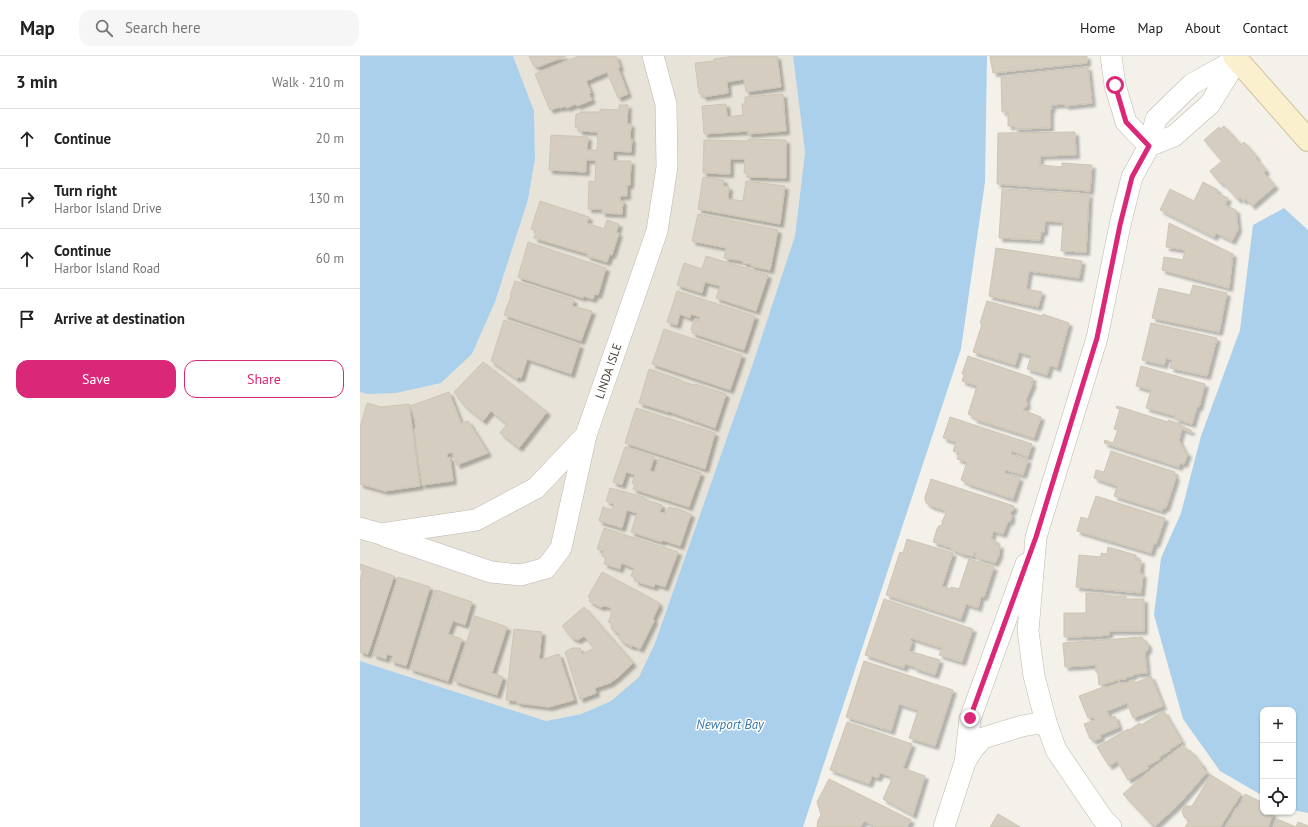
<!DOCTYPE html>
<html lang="en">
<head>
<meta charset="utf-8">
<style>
  body { margin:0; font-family:"PT Sans",sans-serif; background:#f6f6f6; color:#222 }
  .controls { position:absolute; right:12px; bottom:12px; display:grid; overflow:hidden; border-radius:8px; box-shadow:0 1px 3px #0004 }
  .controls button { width:36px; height:36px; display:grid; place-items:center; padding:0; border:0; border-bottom:1px solid #e0e0e0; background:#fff; color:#222; font:20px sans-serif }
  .stop { position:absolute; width:12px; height:12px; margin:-9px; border:3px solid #db2777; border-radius:50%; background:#fff }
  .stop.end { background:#db2777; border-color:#fff; box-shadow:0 1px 4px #0008 }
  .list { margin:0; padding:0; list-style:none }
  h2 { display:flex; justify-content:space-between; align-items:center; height:52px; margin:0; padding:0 16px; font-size:17px }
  h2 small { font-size:13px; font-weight:400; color:#767676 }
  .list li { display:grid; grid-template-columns:26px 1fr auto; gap:12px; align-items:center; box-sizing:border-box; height:60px; padding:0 16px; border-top:1px solid #e0e0e0 }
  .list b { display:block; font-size:15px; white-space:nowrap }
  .list p { margin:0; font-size:13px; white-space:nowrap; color:#767676 }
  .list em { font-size:13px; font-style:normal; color:#767676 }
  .actions { display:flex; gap:8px; padding:12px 16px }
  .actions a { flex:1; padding:9px 0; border:1px solid #db2777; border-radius:12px; text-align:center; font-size:14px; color:#db2777 }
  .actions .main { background:#db2777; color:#fff }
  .icon { flex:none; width:22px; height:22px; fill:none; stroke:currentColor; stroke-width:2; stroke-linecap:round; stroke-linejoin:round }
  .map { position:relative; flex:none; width:948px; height:771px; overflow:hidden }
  header { display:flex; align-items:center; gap:24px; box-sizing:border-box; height:56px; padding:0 20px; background:#fff; border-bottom:1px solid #e0e0e0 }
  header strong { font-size:19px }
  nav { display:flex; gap:22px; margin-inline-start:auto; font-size:14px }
  .search { width:280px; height:36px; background:#f6f6f6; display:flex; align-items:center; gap:10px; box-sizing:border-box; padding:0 14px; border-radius:12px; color:#767676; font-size:15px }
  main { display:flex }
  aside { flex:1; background:#fff }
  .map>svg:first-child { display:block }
  .residential { fill:#e7e3d8 }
  .water { fill:#abd0eb }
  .building { fill:#d4cdc0; stroke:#cfc4b4; filter:url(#shadow) }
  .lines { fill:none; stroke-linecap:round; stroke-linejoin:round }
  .street-casing { stroke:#beb8ad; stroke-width:22 }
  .secondary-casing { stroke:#d0c39d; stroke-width:24 }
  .street { stroke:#fff; stroke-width:21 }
  .secondary { stroke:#faf0cd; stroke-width:22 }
  .route { stroke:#db2777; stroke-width:5 }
  .labels { text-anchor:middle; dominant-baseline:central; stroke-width:3; stroke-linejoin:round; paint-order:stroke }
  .street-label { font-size:12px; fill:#474138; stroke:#fff }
  .water-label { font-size:13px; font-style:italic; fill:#3979ab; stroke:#fff }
</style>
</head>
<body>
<header>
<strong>Map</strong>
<div class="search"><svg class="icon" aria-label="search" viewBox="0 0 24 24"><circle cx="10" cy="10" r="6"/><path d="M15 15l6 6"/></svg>Search here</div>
<nav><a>Home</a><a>Map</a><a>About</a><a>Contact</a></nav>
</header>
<main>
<aside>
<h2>3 min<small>Walk · 210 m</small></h2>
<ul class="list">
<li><svg class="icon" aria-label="ahead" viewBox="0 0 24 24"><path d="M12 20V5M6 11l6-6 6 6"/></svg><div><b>Continue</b></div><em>20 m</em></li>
<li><svg class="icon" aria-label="right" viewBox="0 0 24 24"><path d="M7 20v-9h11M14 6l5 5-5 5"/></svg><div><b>Turn right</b><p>Harbor Island Drive</p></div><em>130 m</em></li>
<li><svg class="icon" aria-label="ahead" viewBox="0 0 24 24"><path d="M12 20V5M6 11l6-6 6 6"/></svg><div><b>Continue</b><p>Harbor Island Road</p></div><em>60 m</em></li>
<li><svg class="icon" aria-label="arrive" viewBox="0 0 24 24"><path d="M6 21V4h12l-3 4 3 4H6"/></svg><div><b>Arrive at destination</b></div></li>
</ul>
<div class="actions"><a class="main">Save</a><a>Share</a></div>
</aside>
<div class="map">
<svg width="948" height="771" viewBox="0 0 948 771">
  <defs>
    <filter id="shadow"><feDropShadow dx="3.5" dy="3.5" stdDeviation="1" flood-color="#0004"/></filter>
  </defs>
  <rect width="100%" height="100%" fill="#f3f1ea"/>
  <polygon class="residential" points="153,0 433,0 445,96 435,180 391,313 295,587 279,621 251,645 221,658 186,665 0,605 0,336 7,338 81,327 112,298 135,246 168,144 175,103 174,55"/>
  <g class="water">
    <polygon points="0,0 153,0 174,55 175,103 168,144 135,246 112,298 81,327 36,337 7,338 0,336"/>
    <polygon points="433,0 627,0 625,126 601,293 443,771 0,771 0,605 186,665 221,658 251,645 279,621 295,587 391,313 435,180 445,96"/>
    <polygon points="924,152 948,174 948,757 933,754 933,654 903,654 903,740 860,715 823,663 794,559 801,502 821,457 841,380 880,274 893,169"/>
  </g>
  <g class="building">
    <polygon points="169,0 206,0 178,11 173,9"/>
    <polygon points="219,0 256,0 260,11 258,12 268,38 258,42 247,16 226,25 231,37 229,38 232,44 217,50 216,48 206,52 206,50 200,52 200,51 190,54 175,18"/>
    <polygon points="374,0 417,0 421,31 386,36 384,23 367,26 368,37 343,41 343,38 339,38 335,7 354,5 354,3"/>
    <polygon points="630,0 727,0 727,7 633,17"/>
    <polygon points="728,11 732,47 705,50 705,48 691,49 692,53 690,53 690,72 655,73 655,70 648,70 648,56 642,56 641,21 652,21 652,19"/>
    <polygon points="423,38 426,75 388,78 388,75 344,78 342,50 366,48 367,61 383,59 382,48 385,48 385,41"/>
    <polygon points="259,49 268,49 267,68 271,68 270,83 272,83 271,96 253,95 253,105 271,105 270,129 267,129 267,140 260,140 260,145 263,145 262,158 242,157 242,153 228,153 229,125 235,126 236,104 226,104 226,116 189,114 191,79 228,81 227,94 237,94 238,76 219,75 219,72 215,71 216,58 220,58 220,56 240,56 240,53 259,54"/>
    <polygon points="864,70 881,89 884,86 897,101 896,102 906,114 904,117 915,130 892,150 886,143 883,145 880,141 878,144 863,127 861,128 850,115 862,105 844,84 859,71 860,73"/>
    <polygon points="715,76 716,99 680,100 680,109 702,111 702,107 732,109 730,135 637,128 638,77"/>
    <polygon points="388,83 426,84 426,122 387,121 387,117 384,117 385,103 370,103 370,118 343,117 344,84 388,85"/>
    <polygon points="343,121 364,124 363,130 369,131 368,143 383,145 386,125 425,130 420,168 338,153"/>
    <polygon points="843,126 858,134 857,137 868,142 865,149 876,154 878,173 872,185 856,177 854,181 800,154 810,133 834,145"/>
    <polygon points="642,133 729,138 726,196 701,195 703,166 685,165 684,176 681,176 680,184 639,182"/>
    <polygon points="180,145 229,161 227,167 244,173 247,164 259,168 256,177 259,177 252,199 250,198 247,206 227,200 228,198 174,182 176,175 171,173"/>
    <polygon points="338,158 418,174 410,214 391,210 391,208 383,207 383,205 364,202 366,192 332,185"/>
    <polygon points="809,167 873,198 869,232 802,214 804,201 823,204 825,194 806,191"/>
    <polygon points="168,186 246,212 238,239 235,238 233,243 223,240 223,242 158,221"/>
    <polygon points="636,192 722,205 719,222 669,215 666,233 682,236 678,251 629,240"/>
    <polygon points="346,200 408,219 396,255 356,242 360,230 345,226 342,237 317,229 324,207 342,213"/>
    <polygon points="155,225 214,244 212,250 232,255 221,285 144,259 151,240 150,239"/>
    <polygon points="833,229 867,237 859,276 792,262 799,232 830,239"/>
    <polygon points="317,235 395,260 384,294 332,277 333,274 331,274 333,267 335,267 336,264 339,265 340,261 331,258 330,262 320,258 317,269 307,266"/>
    <polygon points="627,245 682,260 683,258 709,267 697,312 690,309 687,319 667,313 671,300 659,296 655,309 613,296 622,268 620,267"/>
    <polygon points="144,264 220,289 211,318 167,303 161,322 158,321 157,323 131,305"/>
    <polygon points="791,267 857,282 847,320 810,312 812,304 806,302 804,309 782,304"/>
    <polygon points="304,273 382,299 370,334 292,308"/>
    <polygon points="608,300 673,322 671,327 673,327 666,343 667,349 663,354 681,361 674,382 614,363 614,361 608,358 617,330 602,325 604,319 602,318"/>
    <polygon points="123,306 187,356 159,392 140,377 147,368 131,355 123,365 103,348 94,336"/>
    <polygon points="781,310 845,328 839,351 837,351 832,368 815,363 815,360 786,352 791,334 776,330"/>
    <polygon points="289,313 321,324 321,325 334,329 335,328 366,338 355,372 308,355 308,356 279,347"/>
    <polygon points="89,336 101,367 108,365 128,397 97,409 92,396 87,398 87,402 90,401 93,425 62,429 54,373 58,371 50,350"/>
    <polygon points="7,347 21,351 49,348 60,430 25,435 0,428 0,371"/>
    <polygon points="757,350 808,366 808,364 821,368 820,370 831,374 831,376 822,373 819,384 825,396 828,397 824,408 820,407 819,411 744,387 745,384 753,387 758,374 754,373 760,353 756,352"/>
    <polygon points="276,352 355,377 345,413 265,387"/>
    <polygon points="590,361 672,388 668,401 652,395 651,398 668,404 663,419 646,414 645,417 660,422 653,443 606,427 606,426 601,424 607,406 597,403 599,397 593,395 596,386 583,382"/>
    <polygon points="265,391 294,401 290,415 295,416 299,403 341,417 329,451 273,433 275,428 272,427 275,419 266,416 262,429 253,426"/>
    <polygon points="751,395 815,416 814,418 816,421 806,452 803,452 802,455 754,440 757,430 734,422 736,414 744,416"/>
    <polygon points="571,423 654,450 652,456 651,455 650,458 652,459 650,466 648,465 643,478 633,475 631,483 636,484 634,488 640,489 639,499 635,507 615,501 616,496 614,496 613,500 602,498 591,493 591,492 573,486 577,473 579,470 582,469 582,465 586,458 584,454 571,450 566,447 565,444 565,441"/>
    <polygon points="250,432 284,441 284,443 302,449 300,456 306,458 309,451 315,453 315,452 331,458 320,490 302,484 302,486 271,476 277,457 267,454 262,472 239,465 243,451 252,454 254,448 246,445"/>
    <polygon points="736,440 805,462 796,488 794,487 791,497 717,475 721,461 728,463"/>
    <polygon points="244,472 318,496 305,531 295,528 294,531 275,525 276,522 271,520 274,512 261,507 260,513 244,508 246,502 242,500 244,495 237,493"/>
    <polygon points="547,483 593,497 582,530 591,533 591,531 599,533 609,503 634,511 624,541 621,540 618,552 606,548 601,563 526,539 540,496 543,497"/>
    <polygon points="748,491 776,499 776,504 781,504 780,518 783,518 781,537 716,531 719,499 741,501 741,497 747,498"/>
    <polygon points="0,508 34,520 8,598 0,596 0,525 3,514 0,513"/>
    <polygon points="242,516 298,546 299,550 293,562 294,565 280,593 272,589 272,591 261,585 262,584 258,582 260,578 252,574 251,567 248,566 251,560 251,552 246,550 240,551 229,545 230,542 228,541"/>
    <polygon points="38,521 70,531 46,610 31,605 33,600 27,598 26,603 13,599"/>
    <polygon points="76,534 112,546 105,569 93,565 88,578 102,583 88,625 50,613"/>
    <polygon points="726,537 743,537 743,539 750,539 750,540 766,540 766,543 784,543 784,575 749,575 749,579 742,579 742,580 704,581 704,557 726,557"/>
    <polygon points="524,543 613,573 602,606 579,599 582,592 551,582 550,585 552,585 549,595 580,604 575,619 554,612 555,611 545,608 544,612 505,599"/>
    <polygon points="224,551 273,607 257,622 250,627 235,632 236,637 220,643 205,596 212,592 220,592 222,598 234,592 224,580 218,584 212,582 202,570"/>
    <polygon points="115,560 147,571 132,617 143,621 137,639 94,625"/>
    <polygon points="154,573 182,576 179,603 183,603 199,598 214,644 189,651 157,647 157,645 146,644"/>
    <polygon points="782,581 783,583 788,588 788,593 785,597 787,617 773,618 773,620 766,621 766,623 755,624 755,625 739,629 738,618 735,614 737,609 705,611 703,587"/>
    <polygon points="504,605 593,634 575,690 549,682 558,654 539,648 531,675 486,661"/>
    <polygon points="791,620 803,650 773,662 767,647 747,655 750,662 755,660 759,671 740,679 741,682 733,685 732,682 730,683 724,668 735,664 733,661 728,662 719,640 746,630 747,632 760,626 761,629 774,624 775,627"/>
    <polygon points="804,655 822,686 810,693 811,694 799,701 800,703 787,710 789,712 768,724 757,705 749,710 737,691 768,673 769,674 780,667 781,669"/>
    <polygon points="487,666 552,688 543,712 565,720 553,759 523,743 531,725 530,720 520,717 518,722 512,720 509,728 470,714"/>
    <polygon points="823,689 828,696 830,694 843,710 842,711 847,716 819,748 794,771 763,738 788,716"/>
    <polygon points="851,719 881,738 860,771 825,771 830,764 824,761 822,755 825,750 832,750"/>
    <polygon points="469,723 551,764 547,771 516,771 504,765 500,771 457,771 458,764 461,759 457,746"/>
    <polygon points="885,738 903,747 902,753 903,756 908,756 913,758 908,771 866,771 876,752 878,753"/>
    <polygon points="638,758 660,771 630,771"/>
    <polygon points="917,763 936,771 938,766 948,770 948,771 914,771"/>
  </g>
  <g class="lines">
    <g class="street-casing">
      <g id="street">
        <polyline points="751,0 755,29 766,66 789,90"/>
        <polyline points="789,90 814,80 850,48 877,4"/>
        <polyline points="0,472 21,478 116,464 176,432 226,379 297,175 307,111 306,48 293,0"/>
        <polyline points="25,480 131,516 161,519 186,512 201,492 226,379"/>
        <polyline points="605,706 610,663 666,508"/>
        <polyline points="584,771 605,706 613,693 623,682 662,670 686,666"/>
        <polyline points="751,771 743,763 696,694 686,666 674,620 668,575 676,481 737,282 760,169 772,121 789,90 796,63 832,28 877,3"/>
      </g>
    </g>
    <g class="secondary-casing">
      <polyline id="secondary" points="874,0 948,84"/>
    </g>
    <use href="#street" class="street"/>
    <use href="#secondary" class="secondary"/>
  </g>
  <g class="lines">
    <polyline class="route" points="610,662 676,481 737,282 760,169 772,121 789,90 766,66 755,29"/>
  </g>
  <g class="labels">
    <g class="street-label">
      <text transform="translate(248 315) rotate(-71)">LINDA ISLE</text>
    </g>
    <g class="water-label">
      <text x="370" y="668">Newport Bay</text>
    </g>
  </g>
</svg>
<div class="controls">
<button>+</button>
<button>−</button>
<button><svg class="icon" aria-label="locate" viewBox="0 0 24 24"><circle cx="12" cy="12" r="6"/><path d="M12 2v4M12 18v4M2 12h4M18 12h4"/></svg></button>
</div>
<div class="stop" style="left:755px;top:29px"></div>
<div class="stop end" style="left:610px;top:662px"></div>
</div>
</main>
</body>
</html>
